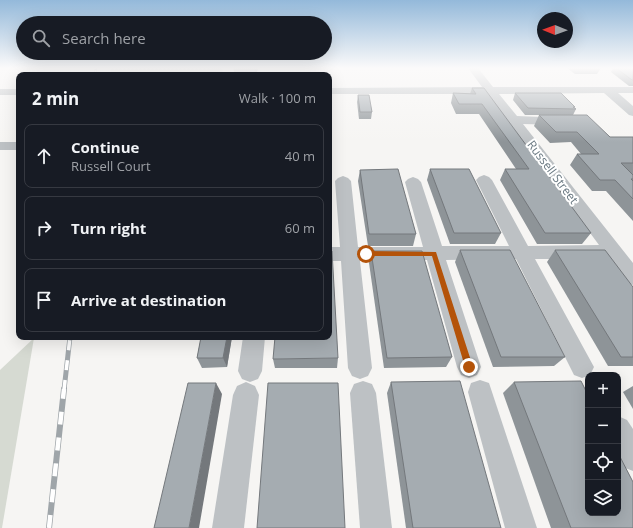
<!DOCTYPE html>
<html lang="en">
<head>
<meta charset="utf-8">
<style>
  body { margin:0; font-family:"Open Sans",sans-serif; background:#242831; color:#f1f3f6 }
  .controls { position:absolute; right:12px; bottom:12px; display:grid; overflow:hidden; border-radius:8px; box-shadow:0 4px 16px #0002 }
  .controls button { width:36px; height:36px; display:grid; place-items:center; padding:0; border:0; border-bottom:1px solid #363941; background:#171b24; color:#f1f3f6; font:20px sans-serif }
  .compass { position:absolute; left:537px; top:12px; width:36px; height:36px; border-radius:50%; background:#171b24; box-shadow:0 4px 16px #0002; rotate:271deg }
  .stop { position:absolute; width:12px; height:12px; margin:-9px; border:3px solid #b45309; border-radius:50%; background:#fff }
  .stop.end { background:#b45309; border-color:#fff; box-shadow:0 1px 4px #0008 }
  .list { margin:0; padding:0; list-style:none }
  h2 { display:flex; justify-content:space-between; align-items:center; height:52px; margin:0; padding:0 16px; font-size:17px }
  h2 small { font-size:13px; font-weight:400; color:#9ea1a6 }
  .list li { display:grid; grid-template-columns:26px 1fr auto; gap:12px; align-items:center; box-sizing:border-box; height:64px; margin:0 8px 8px; padding:0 8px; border:1px solid #363941; border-radius:8px }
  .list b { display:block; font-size:15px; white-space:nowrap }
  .list p { margin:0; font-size:13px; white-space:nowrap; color:#9ea1a6 }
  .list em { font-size:13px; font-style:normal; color:#9ea1a6 }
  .icon { flex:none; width:22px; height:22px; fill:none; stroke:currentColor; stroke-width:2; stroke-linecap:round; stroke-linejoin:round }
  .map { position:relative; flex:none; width:633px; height:528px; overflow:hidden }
  .search { position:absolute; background:#171b24; box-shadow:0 4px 16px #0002; left:16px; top:16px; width:316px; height:44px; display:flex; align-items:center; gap:10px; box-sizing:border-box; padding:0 14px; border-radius:22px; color:#9ea1a6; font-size:15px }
  .panel { position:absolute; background:#171b24; box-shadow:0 4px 16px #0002; left:16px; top:72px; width:316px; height:268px; border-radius:8px }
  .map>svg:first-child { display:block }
  .green { fill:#d6dad2 }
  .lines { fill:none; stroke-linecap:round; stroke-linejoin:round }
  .minor { fill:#bdc1c4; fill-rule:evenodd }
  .rail-far2-casing { stroke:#9fa5a9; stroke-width:2.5 }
  .rail-far1-casing { stroke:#9fa5a9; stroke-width:5 }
  .rail-casing { stroke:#9fa5a9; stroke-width:6 }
  .rail-far2 { stroke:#fff; stroke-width:1.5; stroke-dasharray:5; stroke-linecap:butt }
  .rail-far1 { stroke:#fff; stroke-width:3.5; stroke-dasharray:10; stroke-linecap:butt }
  .rail { stroke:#fff; stroke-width:4.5; stroke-dasharray:13; stroke-linecap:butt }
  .wall { fill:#8e9498 }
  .shaded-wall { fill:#74787c }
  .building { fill:#a5acb1; stroke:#74787c }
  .route { fill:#b45309 }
  .labels { text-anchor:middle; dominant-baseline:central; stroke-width:4; stroke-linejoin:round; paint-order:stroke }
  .far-street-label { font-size:12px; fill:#687780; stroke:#fff }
</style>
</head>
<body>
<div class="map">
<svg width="633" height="528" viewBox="0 0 633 528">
  <rect width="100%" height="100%" fill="#f6f5f3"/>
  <g class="green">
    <polygon points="111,68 224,68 221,75 111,75"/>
    <polygon points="34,338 2,528 0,528 0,370"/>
  </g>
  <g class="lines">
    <g class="minor">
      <polygon points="211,68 221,68 219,75 209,75"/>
      <polygon points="468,68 478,68 493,87 633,87 633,93 618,93 633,106 633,116 629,115 604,93 499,94 517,116 566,118 568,121 566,124 562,125 523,124 633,263 633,285 626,282 609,259 535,259 594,367 590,375 582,378 574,375 516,259 446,260 481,367 477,375 469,378 461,375 457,367 427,260 360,261 372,368 368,376 360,379 352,376 348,368 341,261 329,261 329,247 340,247 335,181 338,178 343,176 348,178 351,181 358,247 423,247 405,182 408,179 413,177 418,179 421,182 442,246 509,246 476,180 479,177 484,175 489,177 492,180 528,246 599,245 487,94 329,94 329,88 482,87"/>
      <rect x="0" y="89" width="19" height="6"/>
      <rect x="0" y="142" width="19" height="8"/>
      <polygon points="243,337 265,337 262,371 258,379 250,382 242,379 238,371"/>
      <polygon points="480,380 489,383 492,392 537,528 505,528 468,392 471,383"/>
      <polygon points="363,381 372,384 376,393 392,528 360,528 350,393 354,384"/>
      <polygon points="246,382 255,386 259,395 244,528 212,528 233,395 237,386"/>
      <polygon points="618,416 627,420 633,429 633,471 623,467 618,457"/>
    </g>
    <g class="rail-far2-casing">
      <polyline id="rail-far2" points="95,75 96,68"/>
    </g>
    <g class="rail-far1-casing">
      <polyline id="rail-far1" points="64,390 70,337"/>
    </g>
    <g class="rail-casing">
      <polyline id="rail" points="49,528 64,389"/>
    </g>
    <use href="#rail-far2" class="rail-far2"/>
    <use href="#rail-far1" class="rail-far1"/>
    <use href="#rail" class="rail"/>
  </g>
  <g class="wall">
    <polygon points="233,68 258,68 256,75 235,75"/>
    <polygon points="567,68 601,68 597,74 575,74"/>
    <polygon points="613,68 633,68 633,86 629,86 611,72"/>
    <polygon points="472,88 591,233 582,244 537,244 500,180 505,169 516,169 479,114 456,114 451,103 453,93 470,94"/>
    <polygon points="515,93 575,107 574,108 576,109 573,115 610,137 633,137 633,174 632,174 633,175 633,221 606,191 592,191 570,165 577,154 581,154 571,142 550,143 534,126 539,115 525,115 513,100"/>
    <polygon points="358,95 372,112 371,119 359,119 357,102"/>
    <polygon points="430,169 501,233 495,244 450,244 427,180"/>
    <polygon points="360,170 416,234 413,246 368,246 358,181"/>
    <polygon points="460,250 565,357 554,366 493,367 455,262"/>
    <polygon points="555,250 633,287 633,366 608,366 547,262"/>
    <polygon points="371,251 452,357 446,367 384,368 369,263"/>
    <polygon points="201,337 232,337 227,367 202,368 197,358"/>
    <polygon points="338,358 337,368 275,368 273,359"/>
    <polygon points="391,382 501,528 406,528 387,393"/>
    <polygon points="514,382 633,528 551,528 503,393"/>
    <polygon points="633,386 633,409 623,392"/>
  </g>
  <g class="shaded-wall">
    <polygon points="254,68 258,68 256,75 255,75"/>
    <polygon points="331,234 331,246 329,246 329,235"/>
    <polygon points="227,337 232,337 227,367 223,358"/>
    <polygon points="216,383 222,394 199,528 189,528"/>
  </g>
  <g class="building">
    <polygon points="616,68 633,68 633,80 632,80"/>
    <polygon points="472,88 484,88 591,233 545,233 505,169 529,169 482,104 459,104 453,93 476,94"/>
    <polygon points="515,93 561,93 575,107 573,107 576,109 528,108"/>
    <polygon points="358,95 369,95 372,112 360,112"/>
    <polygon points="539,115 587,115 610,137 633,137 633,163 621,163 633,175 633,179 631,179 633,181 633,199 615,180 600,180 577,154 599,154 577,132 556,132"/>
    <polygon points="398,169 416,234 369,234 360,170"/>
    <polygon points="430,169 469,169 501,233 454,233"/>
    <polygon points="329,191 331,234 329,235"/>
    <polygon points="329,250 332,251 338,358 273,359 275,337 329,337"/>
    <polygon points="460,250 510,250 565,357 501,357"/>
    <polygon points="555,250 605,250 633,287 633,357 621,357"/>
    <polygon points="371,251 422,251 452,357 387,358"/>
    <polygon points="201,337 227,337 223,358 197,358"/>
    <polygon points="460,381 501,528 413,528 391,382"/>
    <polygon points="581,381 588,395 588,513 618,513 618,453 633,482 633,528 571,528 514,382"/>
    <polygon points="188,383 216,383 189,528 154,528"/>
    <polygon points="268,383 338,383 345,528 257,528"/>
  </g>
  <linearGradient id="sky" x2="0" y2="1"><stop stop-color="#94b9da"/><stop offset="0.48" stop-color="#fbfafa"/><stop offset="1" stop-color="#fbfafa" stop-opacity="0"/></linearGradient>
  <rect width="633" height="142" fill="url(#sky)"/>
  <polygon class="route" points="366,251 436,252 473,367 472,370 467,370 465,367 432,256 366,256 362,254"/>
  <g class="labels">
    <g class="far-street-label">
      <text transform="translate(553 172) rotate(53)">Russell Street</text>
    </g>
  </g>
</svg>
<div class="controls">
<button>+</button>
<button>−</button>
<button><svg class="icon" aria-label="locate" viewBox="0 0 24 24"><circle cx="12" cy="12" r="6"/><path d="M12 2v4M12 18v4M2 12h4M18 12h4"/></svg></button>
<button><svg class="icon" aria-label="layers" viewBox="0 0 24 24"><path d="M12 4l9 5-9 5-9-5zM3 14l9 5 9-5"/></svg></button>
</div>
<svg class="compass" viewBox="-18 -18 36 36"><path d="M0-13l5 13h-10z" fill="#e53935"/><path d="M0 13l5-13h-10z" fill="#9ea1a6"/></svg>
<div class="stop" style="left:366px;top:254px"></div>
<div class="stop end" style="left:469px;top:367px"></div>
<div class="search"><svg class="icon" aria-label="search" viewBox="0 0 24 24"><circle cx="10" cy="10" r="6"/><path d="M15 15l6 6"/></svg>Search here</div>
<section class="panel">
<h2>2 min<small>Walk · 100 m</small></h2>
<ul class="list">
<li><svg class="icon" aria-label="ahead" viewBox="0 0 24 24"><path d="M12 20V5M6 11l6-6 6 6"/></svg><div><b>Continue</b><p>Russell Court</p></div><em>40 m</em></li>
<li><svg class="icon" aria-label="right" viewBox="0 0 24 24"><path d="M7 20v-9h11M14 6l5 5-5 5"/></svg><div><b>Turn right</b></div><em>60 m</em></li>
<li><svg class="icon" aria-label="arrive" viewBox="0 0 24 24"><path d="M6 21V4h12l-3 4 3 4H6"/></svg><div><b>Arrive at destination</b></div></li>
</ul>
</section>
</div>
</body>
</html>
